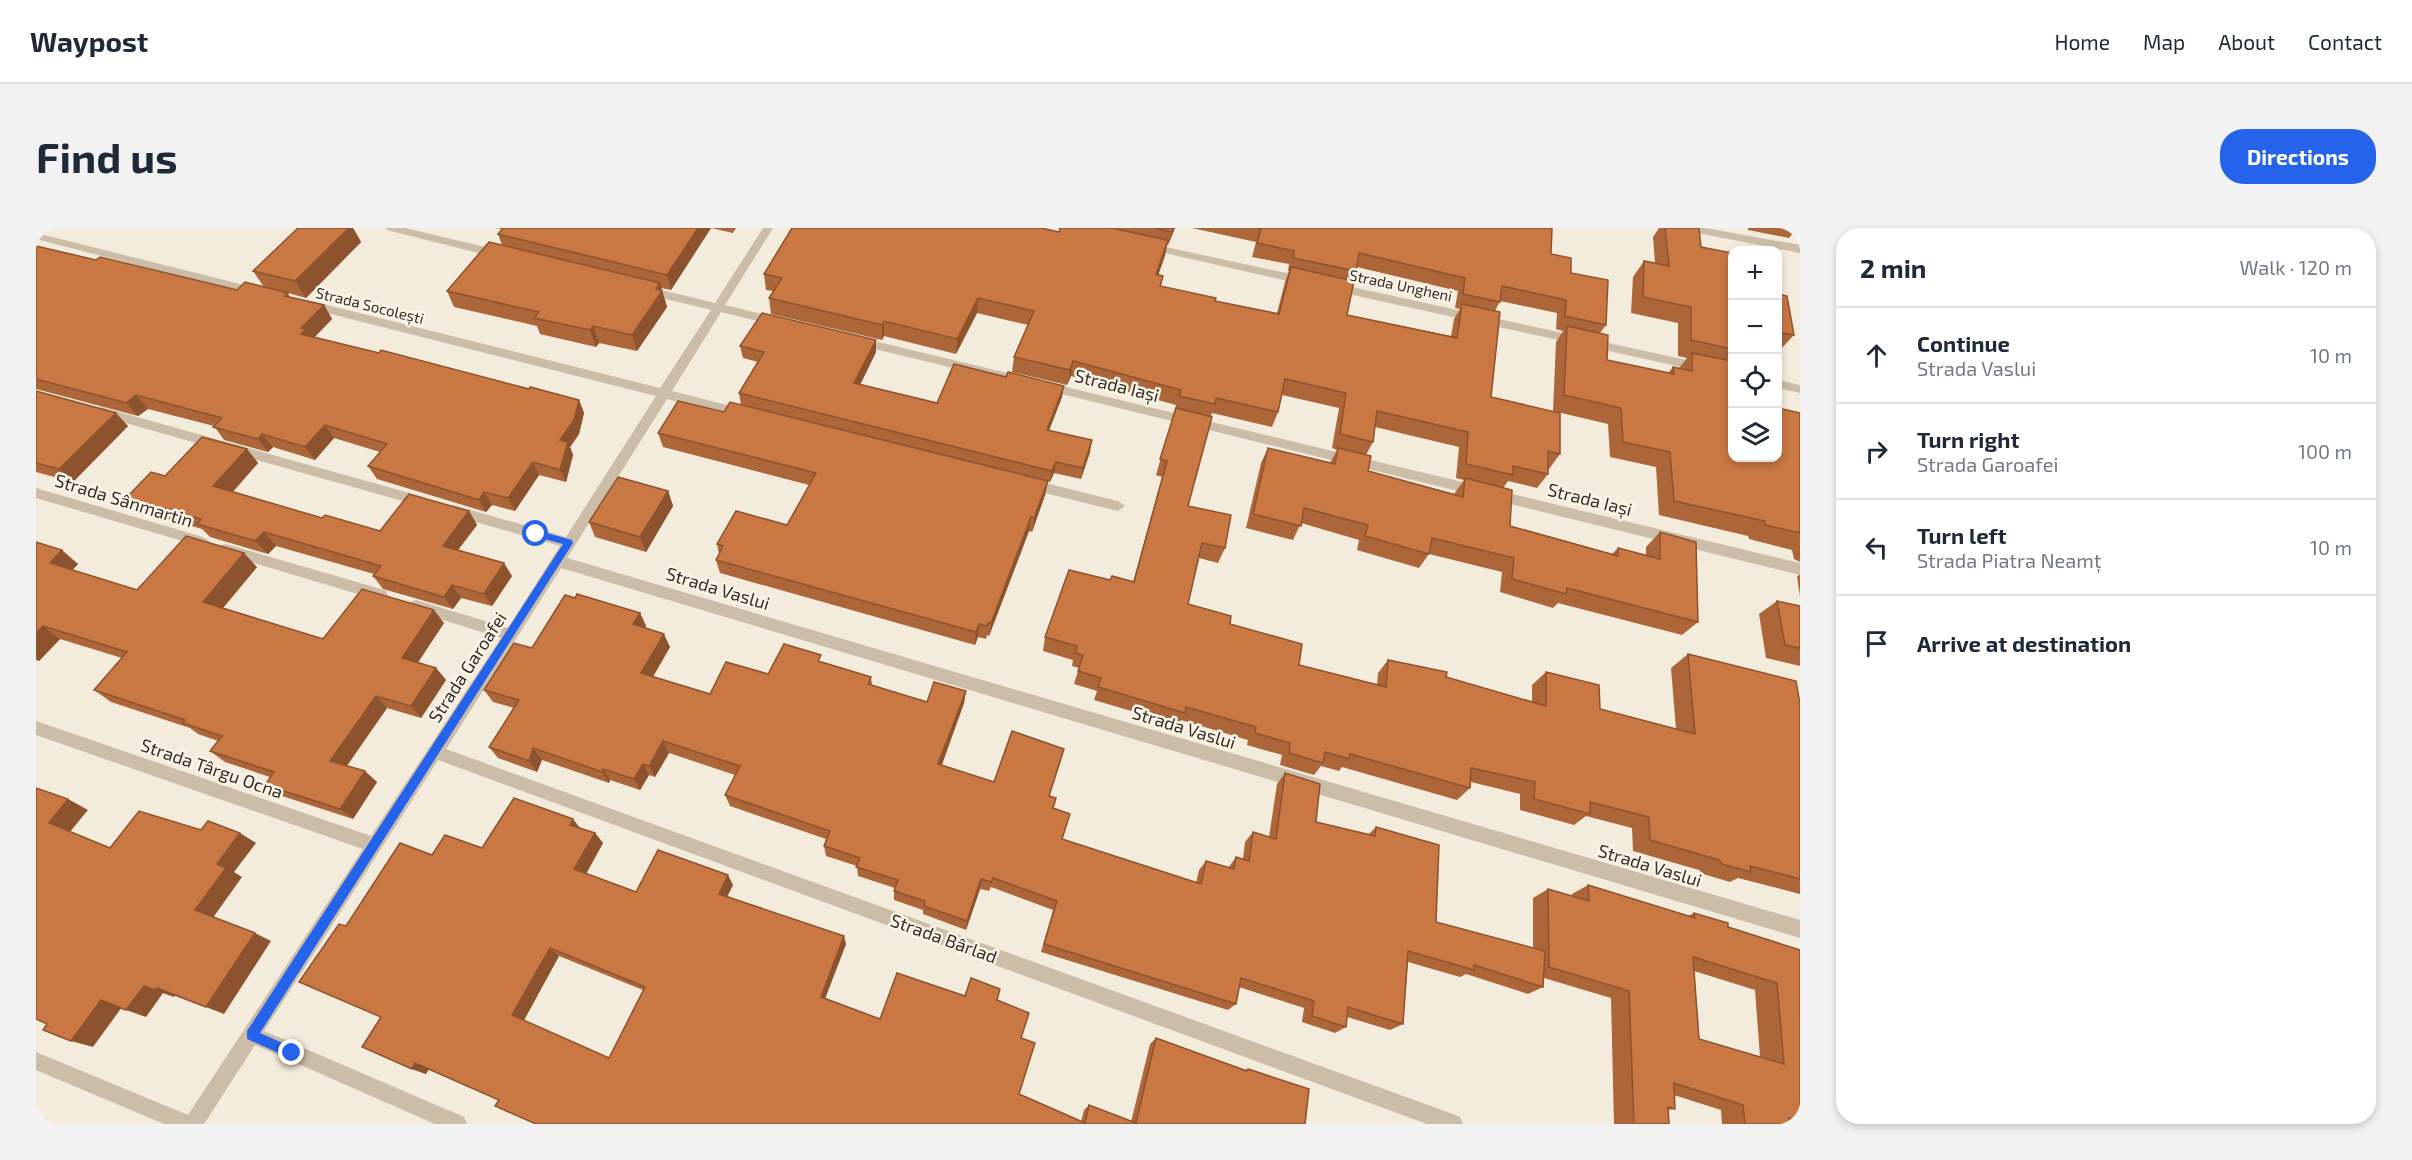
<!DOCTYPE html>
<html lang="en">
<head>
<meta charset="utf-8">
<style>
  body { margin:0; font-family:"Exo 2",sans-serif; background:#f2f2f3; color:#1f2937 }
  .controls { position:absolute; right:18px; top:18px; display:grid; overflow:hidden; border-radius:12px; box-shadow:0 3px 9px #0003 }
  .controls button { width:54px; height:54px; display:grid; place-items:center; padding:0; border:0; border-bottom:2px solid #e0e1e3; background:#fff; color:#1f2937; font:30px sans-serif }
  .stop { position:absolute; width:18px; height:18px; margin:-14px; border:4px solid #2563eb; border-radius:50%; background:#fff }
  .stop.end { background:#2563eb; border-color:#fff; box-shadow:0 2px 6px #0008 }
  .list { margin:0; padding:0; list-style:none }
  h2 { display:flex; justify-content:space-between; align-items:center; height:78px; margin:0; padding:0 24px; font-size:26px }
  h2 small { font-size:20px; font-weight:400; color:#747a83 }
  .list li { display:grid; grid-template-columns:39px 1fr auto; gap:18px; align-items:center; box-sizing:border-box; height:96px; padding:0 24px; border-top:2px solid #e0e1e3 }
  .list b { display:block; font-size:22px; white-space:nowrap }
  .list p { margin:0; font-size:20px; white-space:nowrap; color:#747a83 }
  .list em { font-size:20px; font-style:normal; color:#747a83 }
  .icon { flex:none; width:33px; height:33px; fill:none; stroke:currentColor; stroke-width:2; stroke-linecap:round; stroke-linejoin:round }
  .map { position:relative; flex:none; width:1764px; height:896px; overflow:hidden; border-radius:24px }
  header { display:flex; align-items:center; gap:36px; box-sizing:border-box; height:84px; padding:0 30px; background:#fff; border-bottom:2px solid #e0e1e3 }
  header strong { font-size:28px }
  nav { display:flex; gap:33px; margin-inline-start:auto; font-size:21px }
  .intro { display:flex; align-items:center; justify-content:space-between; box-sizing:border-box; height:144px; padding:0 36px }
  h1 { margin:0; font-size:42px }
  .button { padding:15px 27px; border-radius:24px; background:#2563eb; color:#fff; font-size:21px; font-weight:700 }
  main { display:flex; gap:36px; padding:0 36px }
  aside { flex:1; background:#fff; border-radius:24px; box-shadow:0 3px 9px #0003 }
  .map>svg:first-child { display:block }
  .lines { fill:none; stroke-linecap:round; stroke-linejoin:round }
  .minor { fill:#cbbda7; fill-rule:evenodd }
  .wall { fill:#ad663a; fill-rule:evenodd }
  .shaded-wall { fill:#8d532f }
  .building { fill:#c97743; stroke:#8d532f; stroke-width:1.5; fill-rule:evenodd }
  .route { fill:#2563eb }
  .labels { text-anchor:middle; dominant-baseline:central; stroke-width:5; stroke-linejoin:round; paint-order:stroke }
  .far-street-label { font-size:15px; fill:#372f28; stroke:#faf4e8 }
  .street-label { font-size:18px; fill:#372f28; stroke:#faf4e8 }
</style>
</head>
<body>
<header>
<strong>Waypost</strong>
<nav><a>Home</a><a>Map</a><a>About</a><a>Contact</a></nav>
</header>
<div class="intro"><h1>Find us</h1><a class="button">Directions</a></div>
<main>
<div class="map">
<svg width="1764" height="896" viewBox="0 0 1764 896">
  <rect width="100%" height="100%" fill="#f3ebdb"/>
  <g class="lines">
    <g class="minor">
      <polygon points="350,0 369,0 466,23 472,27 466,31 351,2"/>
      <polygon points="727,0 737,0 689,77 747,91 749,94 743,98 685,84 636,163 714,183 716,186 714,189 710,191 631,171 531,330 1764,692 1764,710 525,340 410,521 1417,886 1424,889 1427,896 1391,896 402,532 228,803 428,889 431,896 399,896 219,817 168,896 128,896 0,842 0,824 152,887 327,621 0,507 0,493 335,608 465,410 375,382 373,378 375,374 380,372 472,400 524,318 412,286 410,282 412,278 417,277 530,309 620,168 271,80 265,76 267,73 271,72 624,160 675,82 605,65 605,59 609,58 679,75"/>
      <polygon points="1646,0 1669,0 1764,17 1764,25 1651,3"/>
      <polygon points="0,5 224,61 230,65 224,69 0,11"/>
      <polygon points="1111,15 1269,49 1275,53 1269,57 1107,20 1107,16"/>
      <polygon points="1298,55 1696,142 1696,150 1294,62 1292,59"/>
      <polygon points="822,109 971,145 977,149 971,153 818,116 816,113"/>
      <polygon points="1742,152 1764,157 1764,165 1742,160"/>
      <polygon points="1009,154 1764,335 1764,347 1005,161 1003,158 1005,155"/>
      <polygon points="65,179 388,269 395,274 388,279 61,187 59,184 61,181"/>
      <polygon points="993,251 1082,273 1089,278 1082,283 988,260 986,256"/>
      <polygon points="0,260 167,309 174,314 167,319 0,270"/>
      <polygon points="190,316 345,361 350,363 352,367 350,371 345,373 185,325 183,321 185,317"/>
    </g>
  </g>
  <g class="wall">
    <polygon points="262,0 317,0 325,14 270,70 252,65 254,69 288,77 296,91 278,109 493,161 543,172 548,185 543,206 534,219 537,227 530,254 503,247 479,283 456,277 450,284 341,251 332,238 344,224 298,210 279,232 237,219 232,224 188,212 178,198 112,181 102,188 0,161 0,18 60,32 201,62 228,59 217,43"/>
    <polygon points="460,0 700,0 697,5 675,0 635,62 625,60 631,79 601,123 563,115 560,119 504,106 501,98 418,79 411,63 466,17 462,6 466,1"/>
    <path d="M1024,0H1139L1132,17H1131L1122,47L1127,48L1125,58L1179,73L1241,85L1249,54L1253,43H1252L1253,36L1216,29L1220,14L1156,0H1516L1515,26L1535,45L1570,97L1564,105L1571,132L1632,145L1637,139L1643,140L1651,130L1642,128V95L1595,85L1597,49L1608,33L1619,35L1617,9L1623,0H1663L1665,19L1696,25V230L1742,180L1764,185V334L1758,331L1756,322L1713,311L1712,308L1623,287L1620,239L1574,229L1572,196L1517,183L1520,114L1527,103L1520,101L1521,85L1464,73L1459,83L1455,169L1524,226L1513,241L1512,240V246L1501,260L1472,253L1467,260L1474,298L1576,326L1582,320L1610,327V319L1624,304L1662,394L1646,407L1522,375L1517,380L1464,364L1466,344L1393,326L1383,340L1321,322L1323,312L1265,295L1257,312L1210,300L1225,235L1232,220L1294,235L1301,222L1296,220L1303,180L1246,167L1242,184L1236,199L1176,185L1152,278L1189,320L1182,335L1163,330L1152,376L1194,396L1263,437L1341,457L1342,445L1352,432L1496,474V457L1510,444L1564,481L1640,501L1635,440L1652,426L1764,476V666L1702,650L1694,654L1667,646L1663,642L1597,623L1596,600L1550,588L1538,597L1484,582V566L1435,554L1434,560L1421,572L1306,539L1303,543L1285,538L1278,547L1244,537L1246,527L1211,517L1212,512L1145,492L1143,497L1058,472L1061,463L1038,456L1043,440L1036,438L1037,432L1007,423L1009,409L1074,352L1097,354L1126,249L1120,247L1140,177L1035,148L1031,157L976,144L978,129L992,97L941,85L920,126L848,108L846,112L735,86L733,70L737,63L730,62L728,46L1023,4ZM1321,39L1422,63L1419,80L1424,81L1418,91L1415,108L1311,87L1316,52ZM1339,199L1423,219L1420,250L1428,252L1418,266L1332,243L1330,227L1337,214Z"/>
    <polygon points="1712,0 1761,0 1753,10 1712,2"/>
    <polygon points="1742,66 1758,107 1743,123 1742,123"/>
    <polygon points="704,118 840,124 824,157 901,175 1026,169 1013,202 1054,224 1045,251 1018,245 1014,254 1012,253 1009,267 996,304 993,303 953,408 951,407 950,411 942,409 939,417 684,345 680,332 683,326 681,316 751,297 773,257 627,219 622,205 688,184 705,177 703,165 722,134 707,130"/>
    <polygon points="0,163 92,198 37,254 0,244"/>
    <polygon points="211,221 222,235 197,264 286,290 344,303 433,283 441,297 422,322 476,348 456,378 425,370 417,381 347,361 337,348 338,346 240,318 232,326 174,309 166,301 104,283 90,270 129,248"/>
    <polygon points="632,263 637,278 610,324 559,309 553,294"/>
    <polygon points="0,314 42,336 36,342 101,362 221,339 187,380 287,411 408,395 382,434 400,440 410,452 385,490 351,480 311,538 341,554 317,591 243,567 229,557 234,549 189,534 174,523 182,513 162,506 154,500 75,474 58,462 86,430 24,411 3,433 0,432"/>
    <polygon points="1764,346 1764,368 1761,349"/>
    <polygon points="1741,373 1764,378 1764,438 1730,430 1723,386"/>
    <path d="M604,385L610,398L609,400L634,419L617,449L674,466L732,446L787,434L835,449L836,457L891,474L930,463L928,475L905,537L958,554L1025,532L1013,568L1026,611L1160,655L1163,642L1170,633L1192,640L1200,629L1207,631L1209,614L1217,604L1233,609L1241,556L1249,545L1280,594L1332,607L1340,599L1400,694L1497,720V670L1512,661L1536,668V666L1552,657L1652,688L1658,685L1692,699L1764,722V896H1686L1685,882L1638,867L1639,881L1632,882L1633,896H1578L1575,770L1508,750L1507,759L1492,766L1430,746L1424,749L1372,734L1367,796L1354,802L1311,789L1310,799L1299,805L1266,794L1268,780L1203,759L1200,776L1192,782L1005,724L1017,682L955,659L953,663L944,661L930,702L887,686V682L858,672V663L859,660L822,648L821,638L790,628L788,618L790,611L694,578L689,567L699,547L633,525L619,549L613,547L604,562L574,552L573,555L506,532L501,544L462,530L453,519L478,480L457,474L448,462L496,420ZM1658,743L1719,762L1724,829L1663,811Z"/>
    <path d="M537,591L544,600L559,605L567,615L550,646L600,664L697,657L691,668L810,716L789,770L844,791L929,768L961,772L985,810L983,866L1045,894L1048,882L1053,877L1095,894L1114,816L1120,810L1209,842L1212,841L1269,896H500L463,872L393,841L390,846L376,841L345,789L263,754L310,698L396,627L446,620ZM523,728L607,762L573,830L488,792Z"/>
  </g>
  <g class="shaded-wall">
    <polygon points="313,0 317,0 325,14 270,70 259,53"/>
    <polygon points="662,0 675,0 635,62 631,47"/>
    <polygon points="1137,0 1139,0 1132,17 1136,4"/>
    <polygon points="1132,12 1129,28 1117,62 1120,46"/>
    <polygon points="624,55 631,79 601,123 596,107"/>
    <polygon points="942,70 941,85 920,126 921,111"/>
    <polygon points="288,77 296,91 277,111 265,106 265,100"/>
    <polygon points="848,93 848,108 846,112 846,97"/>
    <polygon points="557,98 563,115 560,119 554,102"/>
    <polygon points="840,112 840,124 819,167 818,155"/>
    <polygon points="1037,133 1035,148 1031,157 1034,142"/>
    <polygon points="1028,158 1026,169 1009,213 1011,202"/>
    <polygon points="100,167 112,181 102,188 90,175"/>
    <polygon points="543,172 548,185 543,206 534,219 537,227 530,254 524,242 524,212"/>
    <polygon points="80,185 92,198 37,254 23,241"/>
    <polygon points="289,197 298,210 279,232 269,219"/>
    <polygon points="226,206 237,219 232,224 222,211"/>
    <polygon points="1056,212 1054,224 1045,251 1047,240"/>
    <polygon points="211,221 222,235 189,272 177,258"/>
    <polygon points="497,234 503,247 479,283 472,270"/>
    <polygon points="1020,234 1018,245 1014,254 1016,243"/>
    <polygon points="1012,253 1009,267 996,304 998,290"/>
    <polygon points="632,263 637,278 610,324 604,309"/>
    <polygon points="448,264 456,277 450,284 443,272"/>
    <polygon points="433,283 441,297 415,331 407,318"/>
    <polygon points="995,289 993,303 953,408 955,395"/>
    <polygon points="228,304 240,318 232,326 219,313"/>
    <polygon points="26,322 42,336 30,349 14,335"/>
    <polygon points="208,325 221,339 181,387 167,374"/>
    <polygon points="468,335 476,348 456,378 448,366"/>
    <polygon points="416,357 425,370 417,381 408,369"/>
    <polygon points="398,382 408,395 377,442 366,430"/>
    <polygon points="604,385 610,398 603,409 597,396"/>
    <polygon points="943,396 942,409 939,417 940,404"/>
    <polygon points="7,398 24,411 3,433 0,431 0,405"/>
    <polygon points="628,406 634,419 611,458 605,445"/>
    <polygon points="400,440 410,452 385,490 375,478"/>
    <polygon points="930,463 928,475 902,548 902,536"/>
    <polygon points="340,468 351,480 306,544 294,533"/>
    <polygon points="627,513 633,525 619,549 613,538"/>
    <polygon points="497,520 506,532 501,544 493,533"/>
    <polygon points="607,536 613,547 604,562 598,551"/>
    <polygon points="567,541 574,552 573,555 566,544"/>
    <polygon points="329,543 341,554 317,591 304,581"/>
    <polygon points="32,571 52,582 33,605 13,595"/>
    <polygon points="537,591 545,602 534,597"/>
    <polygon points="204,605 220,615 198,644 206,649 176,691 159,682 181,636"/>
    <polygon points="559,605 567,615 547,651 538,641"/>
    <polygon points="692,647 697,657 688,675 683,666"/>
    <polygon points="945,651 944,661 930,702 931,693"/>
    <polygon points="219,705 235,713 188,786 170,779"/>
    <polygon points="808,708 810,716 787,776 785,769"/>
    <polygon points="514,720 523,728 487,794 476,787"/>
    <polygon points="108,758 121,760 140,767 138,769 127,765 110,789 90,782"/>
    <polygon points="65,772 86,779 57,819 35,813"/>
    <polygon points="379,835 393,840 390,846 376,841"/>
  </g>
  <g class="building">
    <polygon points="262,0 313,0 259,53 217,43"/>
    <polygon points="467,0 662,0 631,47 462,6"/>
    <polygon points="756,0 1005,0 1023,4 1024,0 1075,0 1132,12 1120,46 1127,48 1124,58 1180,70 1179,73 1243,86 1255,39 1318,53 1311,87 1421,110 1426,76 1464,84 1455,169 1524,185 1524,226 1512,223 1512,246 1477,238 1477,247 1430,236 1432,204 1341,183 1337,214 1304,206 1310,165 1249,151 1242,184 1180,170 1179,176 1143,168 1145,162 1037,133 1034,142 978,129 998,83 942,70 921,111 848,93 846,97 733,70 746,50 728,46"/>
    <polygon points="1119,0 1137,0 1136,4"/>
    <polygon points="1221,0 1516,0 1515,26 1535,30 1535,45 1572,52 1570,97 1529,88 1530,72 1466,58 1464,74 1427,66 1429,50 1323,25 1320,43 1257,30 1258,23 1221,15 1225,1"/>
    <polygon points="1629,0 1663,0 1665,19 1696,25 1696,121 1655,112 1655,79 1607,69 1608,33 1633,38"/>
    <polygon points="453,14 624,55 620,61 626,63 596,107 557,98 554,102 498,90 503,84 411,63"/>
    <polygon points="0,18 60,32 64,29 201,62 209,54 252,65 249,68 288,77 265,100 270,101 265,106 343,125 345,122 493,161 494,159 543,172 538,192 524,212 532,214 524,242 497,234 472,270 448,264 443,272 332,238 351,216 289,197 269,219 226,206 222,211 177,199 186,190 100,167 90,175 0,151"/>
    <polygon points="1742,66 1751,68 1758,107 1742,104"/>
    <polygon points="726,85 840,112 818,155 901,175 918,136 970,149 972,144 1028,158 1011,202 1056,212 1047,240 1020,234 1016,243 703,165 728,124 704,118"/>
    <polygon points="1531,98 1572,107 1571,132 1638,146 1637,139 1656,143 1656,125 1696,133 1696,230 1742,230 1742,176 1742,180 1764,185 1764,305 1729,297 1729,293 1638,273 1634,224 1587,214 1585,180 1528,167"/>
    <polygon points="0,163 80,185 23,241 0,235"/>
    <polygon points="642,173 688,184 694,174 1012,253 998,290 995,289 955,395 952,395 951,398 943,396 940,404 680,332 687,318 681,316 700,283 751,297 780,245 622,205"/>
    <polygon points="1140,180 1176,189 1152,278 1195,287 1189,320 1166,315 1152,376 1195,388 1194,396 1266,416 1263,437 1350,459 1352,432 1411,444 1410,449 1510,478 1510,444 1563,457 1564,481 1659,506 1652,426 1760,453 1764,476 1764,651 1714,638 1715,644 1686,636 1683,632 1614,612 1613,589 1554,574 1554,586 1498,571 1499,554 1435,540 1434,560 1314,526 1313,531 1289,524 1287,535 1253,525 1254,515 1219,505 1220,499 1150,479 1149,485 1062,459 1065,450 1042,443 1047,427 1039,425 1041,418 1009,409 1033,342 1074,352 1076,348 1098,354 1131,233 1124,231"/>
    <polygon points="166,209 211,221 177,258 286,290 289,287 344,303 373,266 433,283 407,318 468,335 448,366 416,357 408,369 337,348 345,338 228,304 219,313 161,296 165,291 90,270 115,244 129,248"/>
    <polygon points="1232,220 1299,236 1302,220 1335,228 1332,243 1427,269 1429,250 1476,262 1474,298 1582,328 1582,320 1624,331 1624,304 1660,314 1662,394 1531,360 1530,366 1476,351 1478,330 1396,310 1393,326 1329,308 1332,297 1268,280 1265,298 1217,286"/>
    <polygon points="582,249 632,263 604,309 553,294"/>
    <polygon points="150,308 208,325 167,374 287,411 326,361 398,382 366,430 400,440 375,478 340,468 294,533 329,543 304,581 229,557 238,544 174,523 186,508 147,495 149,492 58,462 91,424 7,398 0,405 0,314 26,322 14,335 101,362"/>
    <polygon points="541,366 604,385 597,396 628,406 605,445 674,466 690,434 732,446 748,416 785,427 782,433 835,449 832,456 891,474 898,454 930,463 902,536 958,554 976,503 1028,521 1013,568 1020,570 1017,580 1034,586 1026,611 1165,656 1170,633 1198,641 1200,629 1213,633 1217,604 1240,611 1249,545 1284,556 1280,594 1339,608 1340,599 1403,617 1400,694 1509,723 1507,759 1438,737 1438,742 1372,723 1367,796 1312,779 1310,799 1276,788 1278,773 1205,750 1200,776 1008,716 1021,673 957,650 955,654 945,651 931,693 888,678 889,673 858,663 862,652 820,639 824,630 788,618 794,603 689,567 704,538 627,513 613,538 607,536 598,551 567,541 566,544 497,520 493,533 453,519 483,472 448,462 478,415 496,420 529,367 539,370"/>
    <polygon points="1741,373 1764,378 1764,420 1749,417"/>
    <polygon points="0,560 32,571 13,595 74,620 103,583 165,602 172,593 204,605 181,636 190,640 159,682 219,705 170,779 121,760 119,762 108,758 90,782 65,772 35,813 7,802 11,796 0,791"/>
    <path d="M478,570L537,591L534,597L559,605L538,641L600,664L622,622L692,647L683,666L808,708L785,769L844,791L861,745L929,768L935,750L964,761L961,772L993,785L985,810L999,815L983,866L1049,895L1053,877L1100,895L1120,810L1211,843L1212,841L1273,861L1269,896H500L459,878L463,872L379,835L376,841L326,819L345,789L263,754L303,696L310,698L364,615L396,627L409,607L446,620ZM514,720L609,759L573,830L476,787Z"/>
    <path d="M1552,657L1659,690L1658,685L1692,695V699L1764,722V893L1753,890L1754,896H1709L1707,877L1638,855L1639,881L1632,879L1633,896H1598L1593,763L1513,739L1512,661L1553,673ZM1657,729L1741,755L1748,836L1663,811Z"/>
  </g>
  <polygon class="route" points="500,302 536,312 537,315 224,805 260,821 260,829 256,831 211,811 211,803 527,316 497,308 497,303"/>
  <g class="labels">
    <g class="far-street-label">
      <text transform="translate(1365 57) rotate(12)">Strada Ungheni</text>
      <text transform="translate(334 77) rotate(14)">Strada Socolești</text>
    </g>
    <g class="street-label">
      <text transform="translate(1081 157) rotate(14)">Strada Iași</text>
      <text transform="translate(1554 271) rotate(14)">Strada Iași</text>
      <text transform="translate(88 272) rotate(17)">Strada Sânmartin</text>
      <text transform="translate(682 360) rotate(17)">Strada Vaslui</text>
      <text transform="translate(431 439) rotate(-57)">Strada Garoafei</text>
      <text transform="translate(1148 499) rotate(17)">Strada Vaslui</text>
      <text transform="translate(176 540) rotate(19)">Strada Târgu Ocna</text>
      <text transform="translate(1614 637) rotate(17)">Strada Vaslui</text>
      <text transform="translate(908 710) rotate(20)">Strada Bârlad</text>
    </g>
  </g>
</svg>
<div class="controls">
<button>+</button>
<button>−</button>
<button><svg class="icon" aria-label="locate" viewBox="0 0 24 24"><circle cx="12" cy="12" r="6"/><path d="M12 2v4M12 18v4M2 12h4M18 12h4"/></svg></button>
<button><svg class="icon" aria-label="layers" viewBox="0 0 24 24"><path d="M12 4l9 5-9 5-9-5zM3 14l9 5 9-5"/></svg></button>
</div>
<div class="stop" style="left:500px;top:306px"></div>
<div class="stop end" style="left:256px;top:825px"></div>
</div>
<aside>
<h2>2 min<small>Walk · 120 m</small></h2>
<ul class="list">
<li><svg class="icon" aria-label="ahead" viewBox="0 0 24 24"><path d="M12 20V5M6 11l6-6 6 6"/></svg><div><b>Continue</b><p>Strada Vaslui</p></div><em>10 m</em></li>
<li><svg class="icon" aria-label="right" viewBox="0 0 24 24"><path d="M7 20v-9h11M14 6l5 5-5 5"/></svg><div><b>Turn right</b><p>Strada Garoafei</p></div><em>100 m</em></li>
<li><svg class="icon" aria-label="left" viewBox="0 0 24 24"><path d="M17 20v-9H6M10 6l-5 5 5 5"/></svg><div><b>Turn left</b><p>Strada Piatra Neamț</p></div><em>10 m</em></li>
<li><svg class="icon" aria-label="arrive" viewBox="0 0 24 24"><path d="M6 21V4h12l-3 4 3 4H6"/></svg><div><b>Arrive at destination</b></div></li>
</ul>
</aside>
</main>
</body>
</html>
